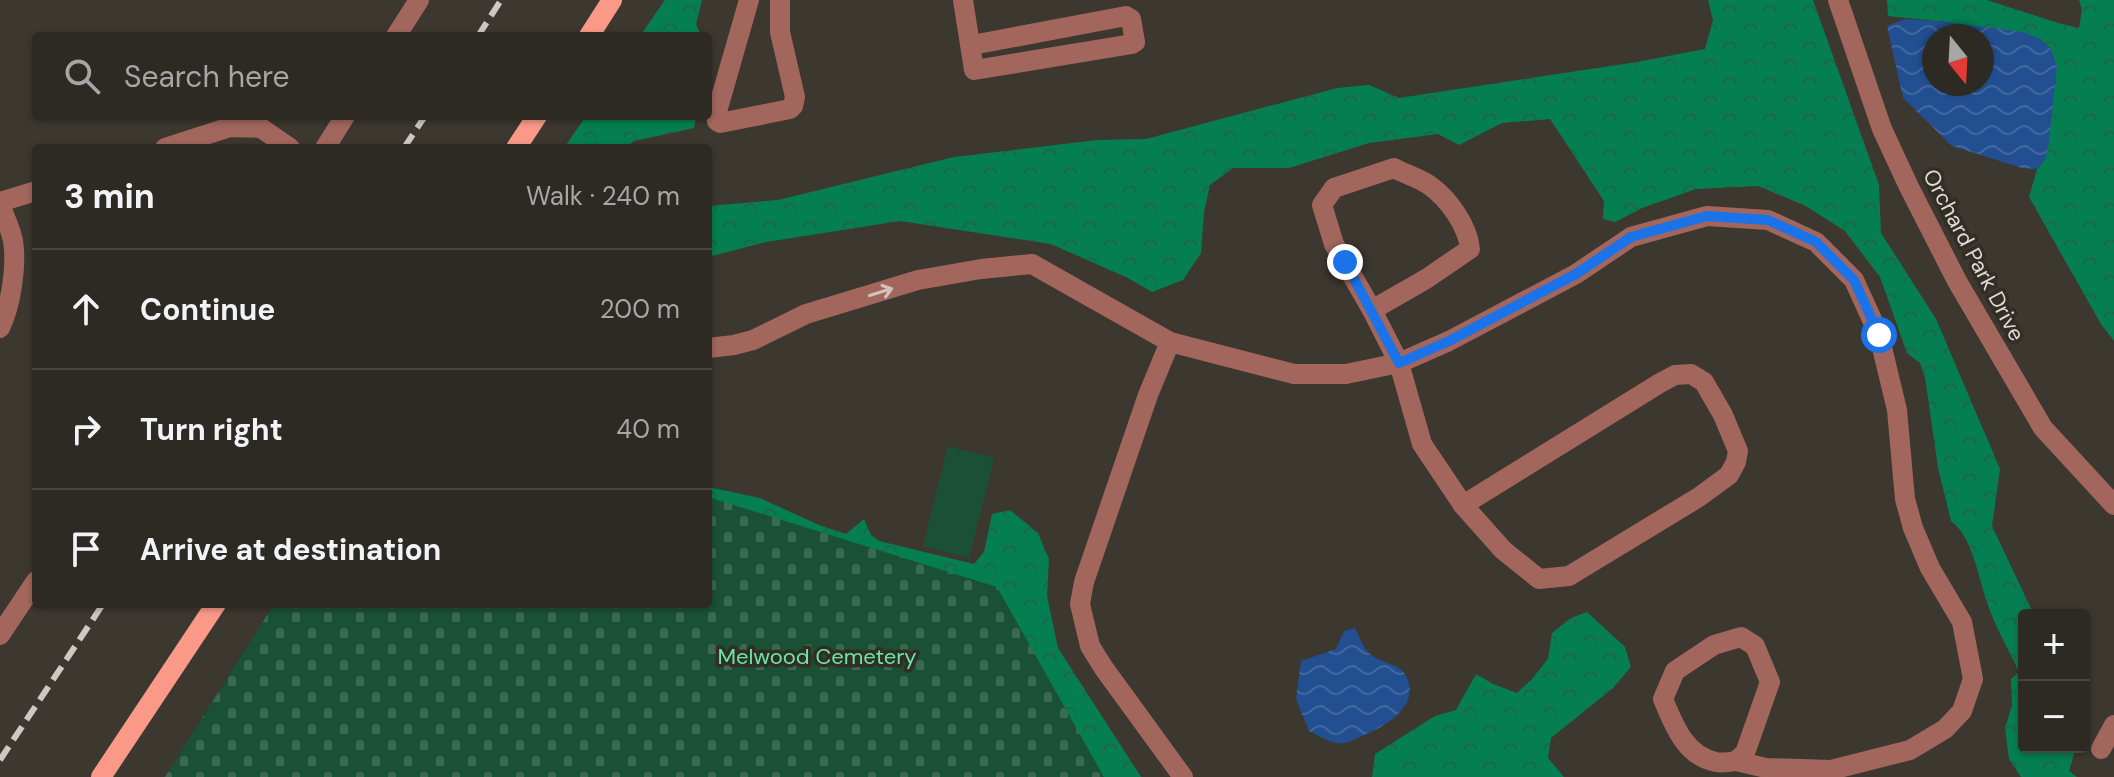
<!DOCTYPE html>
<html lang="en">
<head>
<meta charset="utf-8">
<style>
  body { margin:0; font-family:"DM Sans",sans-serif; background:#393530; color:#f1f3f6 }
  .controls { position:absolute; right:24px; bottom:24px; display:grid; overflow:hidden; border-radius:8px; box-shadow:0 2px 6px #0004 }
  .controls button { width:72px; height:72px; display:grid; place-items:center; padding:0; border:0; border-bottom:2px solid #484541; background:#2d2923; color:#f1f3f6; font:40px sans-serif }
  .compass { position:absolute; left:1922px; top:24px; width:72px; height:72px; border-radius:50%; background:#2d2923; box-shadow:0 2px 6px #0004; rotate:162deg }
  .stop { position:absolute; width:24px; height:24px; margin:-18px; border:6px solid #1a73e8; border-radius:50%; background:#fff }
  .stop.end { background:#1a73e8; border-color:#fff; box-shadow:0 2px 8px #0008 }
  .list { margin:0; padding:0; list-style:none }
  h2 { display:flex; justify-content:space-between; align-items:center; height:104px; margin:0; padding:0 32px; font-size:34px }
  h2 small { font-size:26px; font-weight:400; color:#a7a6a6 }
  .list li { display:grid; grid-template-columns:52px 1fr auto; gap:24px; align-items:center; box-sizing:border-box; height:120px; padding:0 32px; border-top:2px solid #484541 }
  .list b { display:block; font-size:30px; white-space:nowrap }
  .list em { font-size:26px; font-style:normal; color:#a7a6a6 }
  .icon { flex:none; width:44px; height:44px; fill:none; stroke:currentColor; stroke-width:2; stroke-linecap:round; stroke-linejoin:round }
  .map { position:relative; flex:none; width:2114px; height:777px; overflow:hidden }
  .search { position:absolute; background:#2d2923; box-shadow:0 2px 6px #0004; left:32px; top:32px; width:680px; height:88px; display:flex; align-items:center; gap:20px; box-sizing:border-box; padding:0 28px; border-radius:8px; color:#a7a6a6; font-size:30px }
  .panel { position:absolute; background:#2d2923; box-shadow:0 2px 6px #0004; left:32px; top:144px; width:680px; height:464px; border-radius:8px }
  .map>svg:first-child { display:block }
  .forest { fill:url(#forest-crowns) }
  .cemetery { fill:url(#cemetery-stones) }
  .garden { fill:#1a5036 }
  .water { fill:url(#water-waves); fill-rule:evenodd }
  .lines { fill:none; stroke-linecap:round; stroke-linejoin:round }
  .minor { stroke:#a2665c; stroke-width:20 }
  .major { stroke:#fb9989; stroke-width:20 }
  .rail { stroke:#ccc8c3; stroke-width:6; stroke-dasharray:16 8; stroke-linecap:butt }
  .oneway { stroke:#d2c3bd }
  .route { stroke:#1a73e8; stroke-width:10 }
  .labels { text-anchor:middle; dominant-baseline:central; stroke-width:7; stroke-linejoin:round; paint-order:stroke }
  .street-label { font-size:22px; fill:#dedad5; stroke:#322d25 }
  .park-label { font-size:22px; fill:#65e9a9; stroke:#322d25 }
</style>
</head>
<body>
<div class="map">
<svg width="2114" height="777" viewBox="0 0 2114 777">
  <defs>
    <pattern id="forest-crowns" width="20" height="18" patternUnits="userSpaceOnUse" patternTransform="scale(2)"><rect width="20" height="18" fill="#057f52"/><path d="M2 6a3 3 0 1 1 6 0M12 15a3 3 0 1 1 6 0" fill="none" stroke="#1e664b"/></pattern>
    <pattern id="cemetery-stones" width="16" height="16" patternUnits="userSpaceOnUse" patternTransform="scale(2)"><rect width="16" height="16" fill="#1a5036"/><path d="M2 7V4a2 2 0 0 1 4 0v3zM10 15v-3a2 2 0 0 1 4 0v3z" fill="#3b6952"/></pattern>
    <pattern id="water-waves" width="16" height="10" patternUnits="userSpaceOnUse" patternTransform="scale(2)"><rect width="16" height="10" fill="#224f91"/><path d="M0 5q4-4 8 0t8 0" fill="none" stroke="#4268a0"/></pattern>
  </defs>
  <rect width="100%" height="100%" fill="#3c372f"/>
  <g class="forest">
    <polygon points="665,0 702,0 696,24 701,36 640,36"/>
    <path d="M1708,0H1813L1879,185L1881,233L1936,319L2000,469L1992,526L2034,615H2024V747H2076L2069,771L2077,777H2021L2009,759L2005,728L2012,706L2011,679L2019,672C2009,650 1997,630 1989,608C1979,582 1974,538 1951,521L1938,468L1925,377L1920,363L1907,353L1880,277L1845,231L1806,206L1758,186L1696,189L1642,208L1615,222L1603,219L1604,201L1550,119L1502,123L1459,145L1438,134L1369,143L1289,168H1233L1210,185L1204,212L1201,253L1183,280L1152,292L1128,278L1051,244L900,221L766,242L708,257V206L778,200L954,157L1097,140L1146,139L1337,88L1369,85L1399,98L1637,62L1705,49L1713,20Z"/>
    <polygon points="1887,0 1987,0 2058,23 2079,28 2082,10 2079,0 2114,0 2114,341 2101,324 2029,197 2037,169 2045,160 2051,49 2040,39 1946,22 1888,16"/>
    <polygon points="586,116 696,116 694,128 634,141 625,148 564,148"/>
    <polygon points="708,487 760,498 819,525 846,534 864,519 871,535 879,541 974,564 984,552 992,514 1010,510 1038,533 1049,559 1047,596 1058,648 1141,777 1088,777 708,526"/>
    <polygon points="1587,612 1625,647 1631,667 1613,688 1551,738 1548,758 1564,777 1372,777 1375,754 1435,716 1456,710 1476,674 1493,684 1517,693 1532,679 1548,659 1552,633 1571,618"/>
  </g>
  <polygon class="cemetery" points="708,497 997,587 1104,777 165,777 274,604 708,604"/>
  <polygon class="garden" points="948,446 994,458 969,558 923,546"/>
  <g class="water">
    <path d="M1905,19L1946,22L2023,32L2040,39L2051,49L2057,66L2048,149L2045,160L2037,169L2022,168L1952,146L1903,98L1887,26ZM1934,36H1982V84H1934Z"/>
    <path d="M1355,628C1359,636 1364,650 1371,655C1383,664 1401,663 1407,678C1420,707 1384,727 1362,736C1357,738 1350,742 1344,743C1333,745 1319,736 1309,731L1296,699L1301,661L1336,649L1344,631Z"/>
  </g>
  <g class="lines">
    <g class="minor">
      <polyline points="749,0 716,115 717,121 720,123 790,109 793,106 795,97 780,32 780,0"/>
      <polyline points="963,0 974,70 1132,44 1135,42 1131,19 1126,16 972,45"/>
      <polyline points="1838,0 1882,129 1909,187 1957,281 2043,428 2114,505"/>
      <polyline points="396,36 419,0"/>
      <polyline points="165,148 230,127 261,128 290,148"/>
      <polyline points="325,148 345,116"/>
      <path d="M1394,168C1405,174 1419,178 1429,185C1448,198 1468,226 1470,249L1426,279L1372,310L1334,244L1322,205L1334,188Z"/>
      <polyline points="0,202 36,191"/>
      <path d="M0,204C4,216 11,229 13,241C17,266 11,305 0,328"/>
      <polyline points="1372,310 1399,363 1422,444 1463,505"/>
      <polyline points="1170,342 1148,395 1084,582 1080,604 1090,646 1103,667 1183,777"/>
      <polyline points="708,348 734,345 753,340 806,314 918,280 981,269 1032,264 1170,342 1294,374 1346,374 1399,363 1449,341 1576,274 1631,237 1707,216 1768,220 1816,242 1854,280 1879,335 1897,410 1905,499 1913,528 1930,568 1962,622 1973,679 1962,711 1945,729 1910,750 1831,770 1766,768 1736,761"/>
      <polygon points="1691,374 1704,382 1723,415 1738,451 1736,462 1729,475 1699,497 1569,576 1539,579 1503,550 1463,505 1660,383 1675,375"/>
      <polyline points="0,635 36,581"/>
      <path d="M1741,637L1755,646L1770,682L1745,753L1736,761C1730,762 1722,763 1716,762C1685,756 1674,725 1663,699L1675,671L1714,645Z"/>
      <polyline points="2101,749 2114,725"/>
    </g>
    <g class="major">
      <polyline points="589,36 612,0"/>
      <polyline points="516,148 537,116"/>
      <polyline points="101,777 216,604"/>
    </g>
    <g class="rail">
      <polyline points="478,36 501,0"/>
      <polyline points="404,148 425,116"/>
      <polyline points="0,760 103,604"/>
    </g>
  </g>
  <defs><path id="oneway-shaft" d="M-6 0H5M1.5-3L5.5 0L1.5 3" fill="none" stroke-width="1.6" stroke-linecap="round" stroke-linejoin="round" transform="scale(2)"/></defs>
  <use class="oneway" href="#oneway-shaft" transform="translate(881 292) rotate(-17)"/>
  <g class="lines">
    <polyline class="route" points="1345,262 1399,363 1449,341 1576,274 1631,237 1707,216 1768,220 1816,242 1854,280 1879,335"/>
  </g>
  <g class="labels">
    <g class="street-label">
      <text transform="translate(1974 255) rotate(62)">Orchard Park Drive</text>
    </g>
    <g class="park-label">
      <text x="817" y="656">Melwood Cemetery</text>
    </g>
  </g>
</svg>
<div class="controls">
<button>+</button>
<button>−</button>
</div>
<svg class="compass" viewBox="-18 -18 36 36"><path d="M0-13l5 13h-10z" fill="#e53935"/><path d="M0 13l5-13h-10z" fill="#a7a6a6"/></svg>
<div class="stop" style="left:1879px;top:335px"></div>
<div class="stop end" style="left:1345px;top:262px"></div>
<div class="search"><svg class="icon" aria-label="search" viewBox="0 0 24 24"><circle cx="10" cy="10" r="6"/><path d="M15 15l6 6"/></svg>Search here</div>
<section class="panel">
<h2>3 min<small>Walk · 240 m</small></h2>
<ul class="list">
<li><svg class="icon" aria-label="ahead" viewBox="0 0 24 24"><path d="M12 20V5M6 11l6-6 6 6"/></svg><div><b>Continue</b></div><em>200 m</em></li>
<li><svg class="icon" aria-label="right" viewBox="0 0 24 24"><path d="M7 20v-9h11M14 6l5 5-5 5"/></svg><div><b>Turn right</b></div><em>40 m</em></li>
<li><svg class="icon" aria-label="arrive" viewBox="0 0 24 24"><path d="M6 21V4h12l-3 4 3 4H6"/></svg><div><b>Arrive at destination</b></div></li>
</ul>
</section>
</div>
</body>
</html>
